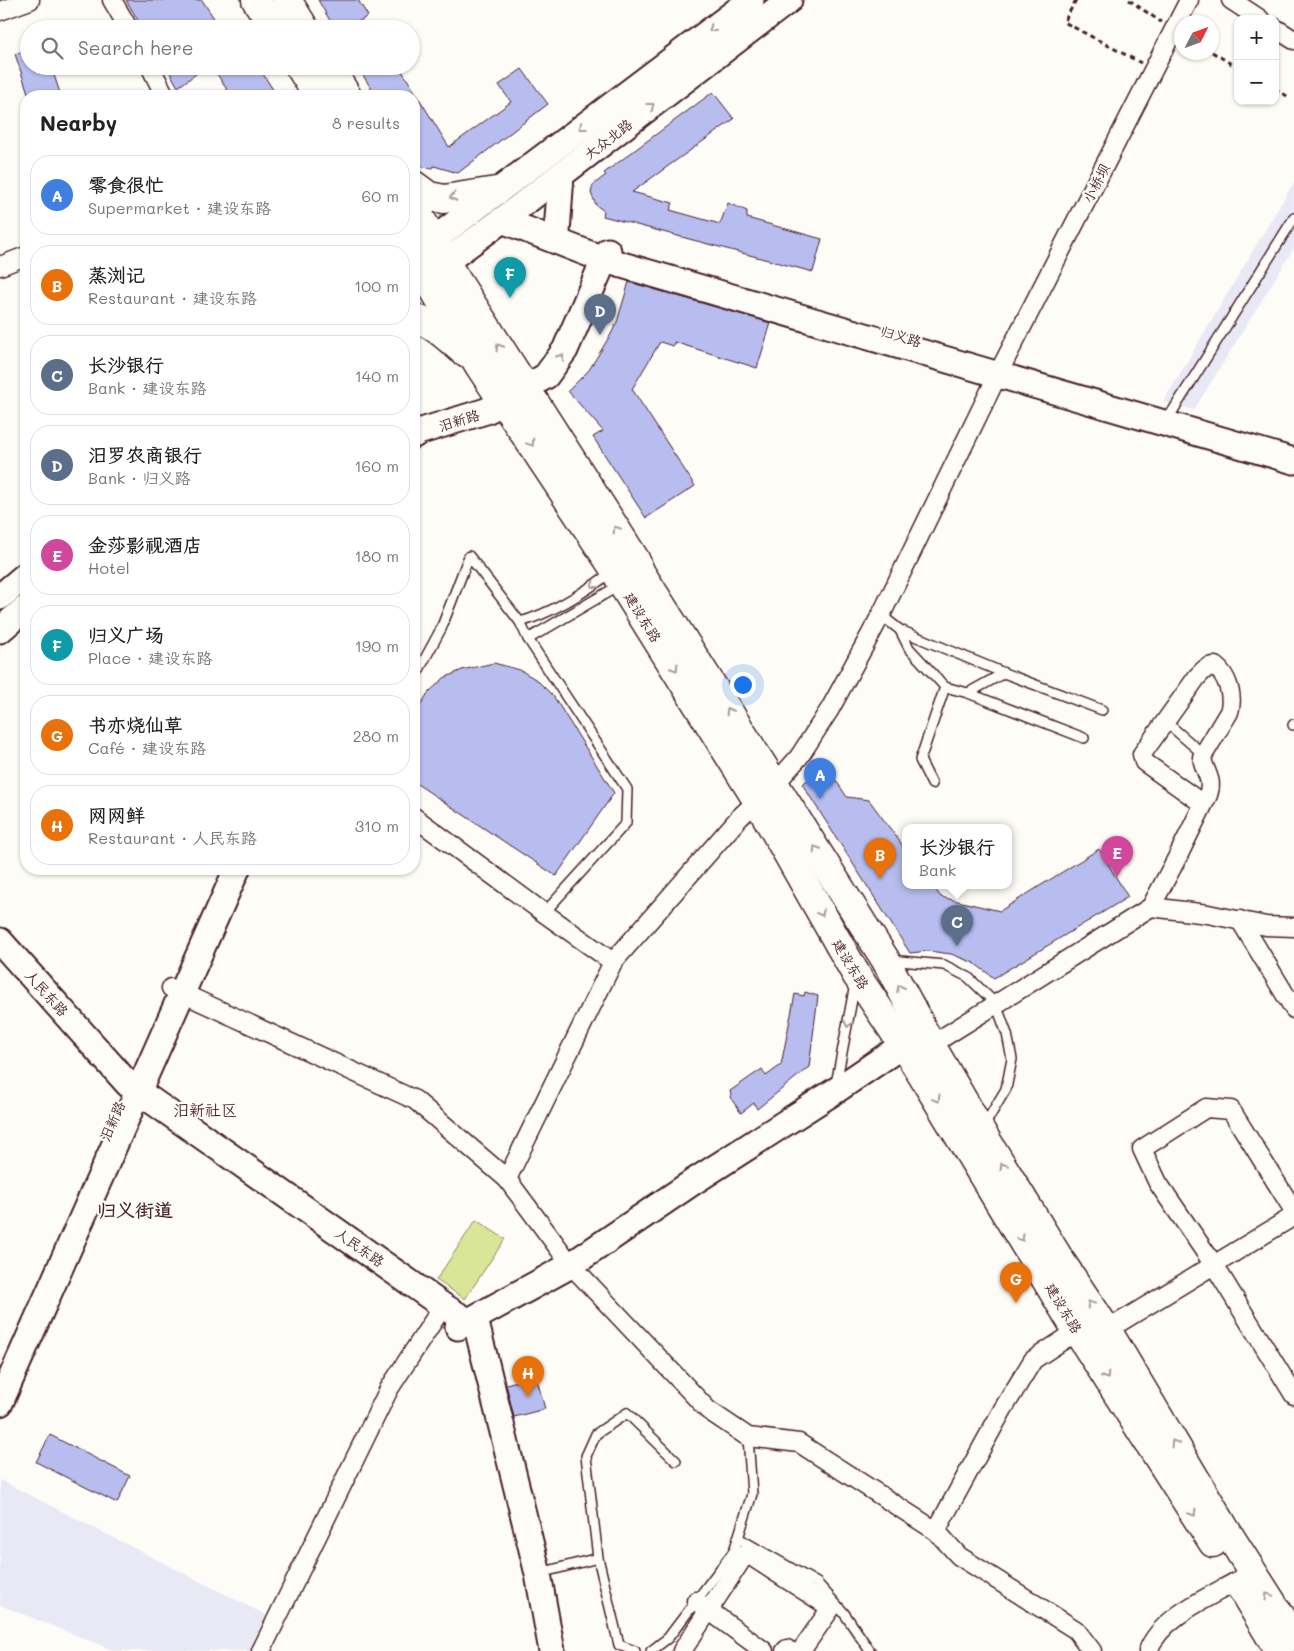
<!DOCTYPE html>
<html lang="en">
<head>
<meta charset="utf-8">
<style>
  body { margin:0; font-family:Mali,"LXGW WenKai TC",sans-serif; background:#f2f2f2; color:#222 }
  .controls { position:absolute; right:15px; top:15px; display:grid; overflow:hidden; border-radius:10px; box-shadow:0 1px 4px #0004 }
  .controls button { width:45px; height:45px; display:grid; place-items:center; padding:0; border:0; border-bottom:1px solid #e0e0e0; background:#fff; color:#222; font:25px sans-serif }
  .compass { position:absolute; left:1174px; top:15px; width:45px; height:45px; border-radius:50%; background:#fff; box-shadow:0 1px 4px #0004; rotate:48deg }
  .you { position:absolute; left:742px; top:684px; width:18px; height:18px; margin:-12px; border:4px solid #fff; border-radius:50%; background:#1a73e8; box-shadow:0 0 0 8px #1a73e833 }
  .badge { display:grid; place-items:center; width:32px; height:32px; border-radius:50%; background:#c8321e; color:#fff; font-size:16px; font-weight:700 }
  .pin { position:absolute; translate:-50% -41px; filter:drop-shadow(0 1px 2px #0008) }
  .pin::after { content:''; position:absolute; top:26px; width:18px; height:15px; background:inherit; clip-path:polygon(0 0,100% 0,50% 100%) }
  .popup { position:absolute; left:902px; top:824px; width:110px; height:65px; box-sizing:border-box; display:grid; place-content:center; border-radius:10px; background:#fff; filter:drop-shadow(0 1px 4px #0005); font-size:16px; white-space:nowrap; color:#767676 }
  .popup b { font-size:19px; color:#222 }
  .popup::after { content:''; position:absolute; left:50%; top:100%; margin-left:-10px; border:10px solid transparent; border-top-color:#fff }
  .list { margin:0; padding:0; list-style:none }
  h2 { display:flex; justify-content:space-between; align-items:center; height:65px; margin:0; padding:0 20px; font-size:21px }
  h2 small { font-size:16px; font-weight:400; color:#767676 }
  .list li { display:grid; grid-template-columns:32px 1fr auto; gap:15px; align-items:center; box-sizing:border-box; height:80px; margin:0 10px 10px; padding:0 10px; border:1px solid #e0e0e0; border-radius:20px }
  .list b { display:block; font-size:19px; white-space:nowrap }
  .list p { margin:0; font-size:16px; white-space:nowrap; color:#767676 }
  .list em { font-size:16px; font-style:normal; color:#767676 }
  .icon { flex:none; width:28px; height:28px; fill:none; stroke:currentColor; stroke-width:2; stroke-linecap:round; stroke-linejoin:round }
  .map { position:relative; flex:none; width:1294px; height:1651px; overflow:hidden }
  .search { position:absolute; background:#fff; box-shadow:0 1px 4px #0004; left:20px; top:20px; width:400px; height:55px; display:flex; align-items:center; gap:12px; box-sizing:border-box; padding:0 18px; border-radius:28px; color:#767676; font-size:19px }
  .panel { position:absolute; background:#fff; box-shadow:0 1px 4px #0004; left:20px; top:90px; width:400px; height:785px; border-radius:20px }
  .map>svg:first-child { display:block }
  .built { fill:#e8e9f4 }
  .garden { fill:#d9e698; stroke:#928262 }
  .building { fill:#b7bdee; stroke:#4a1f2b }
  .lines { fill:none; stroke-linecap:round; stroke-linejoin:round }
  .lane-casing { stroke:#4a1f2b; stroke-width:12 }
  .street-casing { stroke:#4a1f2b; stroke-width:21 }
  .secondary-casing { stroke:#4a1f2b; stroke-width:29 }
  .primary-casing { stroke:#4a1f2b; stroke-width:31 }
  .path { stroke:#4a1f2b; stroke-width:3; stroke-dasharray:5 4; stroke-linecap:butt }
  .lane { stroke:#fdfcf7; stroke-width:9 }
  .street { stroke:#fdfcf7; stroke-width:18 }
  .secondary { stroke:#fdfcf7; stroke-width:25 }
  .primary { stroke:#fdfcf7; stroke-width:28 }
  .oneway { stroke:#ac999b }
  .labels { text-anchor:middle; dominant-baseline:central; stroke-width:4.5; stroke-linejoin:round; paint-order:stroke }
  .street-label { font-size:14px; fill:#4a1f2b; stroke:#fdfcf7 }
  .quarter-label { font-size:16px; fill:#4a1f2b; stroke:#fdfcf7 }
  .district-label { font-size:19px; font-weight:bold; fill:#4a1f2b; stroke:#fdfcf7 }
</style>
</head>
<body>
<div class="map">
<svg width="1294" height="1651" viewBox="0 0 1294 1651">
  <rect width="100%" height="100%" fill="#fdfcf7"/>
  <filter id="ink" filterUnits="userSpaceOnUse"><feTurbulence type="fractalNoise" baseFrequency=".02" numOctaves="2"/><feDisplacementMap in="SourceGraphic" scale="10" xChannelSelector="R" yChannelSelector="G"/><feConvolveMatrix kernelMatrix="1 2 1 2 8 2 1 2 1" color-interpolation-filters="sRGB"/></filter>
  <g filter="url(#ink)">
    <g class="built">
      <polygon points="1294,182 1294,248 1194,410 1163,402"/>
      <polygon points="0,1480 266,1615 251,1651 115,1651 0,1605"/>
    </g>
    <polygon class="garden" points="476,1220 505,1239 465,1299 436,1280"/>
    <g class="building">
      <polygon points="126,0 202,0 221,29 143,29"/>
      <polygon points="318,0 358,0 368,16 346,29 335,29"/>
      <polygon points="29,49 29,66 51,66 61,96 29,96 15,54"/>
      <polygon points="166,66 207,66 178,87"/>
      <polygon points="212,66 258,66 277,96 231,96"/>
      <polygon points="357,66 399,66 449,147 511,102 499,85 522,69 548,104 458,173 434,166 433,168 421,167 414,155 414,96 376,96"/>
      <polygon points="713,92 734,119 632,192 673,203 670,210 720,224 728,203 747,211 747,218 822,239 813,272 603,216 604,211 596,205 591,193 593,185 606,175 604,173"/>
      <polygon points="629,282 771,323 757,368 674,342 673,346 660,342 632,389 695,486 646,518 593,437 603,431 568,391 589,370 611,334 617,322"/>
      <polygon points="494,663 520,670 537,680 554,697 614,793 556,876 414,782 414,716 428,693 444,678 462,670"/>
      <polygon points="827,767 847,797 869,800 906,850 906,885 932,885 941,897 1000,911 1099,849 1128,897 994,978 974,963 951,954 928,951 910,953 802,784"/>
      <polygon points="805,992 818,996 809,1067 757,1109 754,1103 741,1113 732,1100 730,1091 762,1069 766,1076 781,1065 795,994 804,996"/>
      <polygon points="536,1376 545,1409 514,1417 506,1384"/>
      <polygon points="50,1435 130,1476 117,1503 36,1462"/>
    </g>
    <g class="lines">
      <g class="lane-casing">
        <g id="lane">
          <polyline points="1169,417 1294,218"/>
          <polyline points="881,615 900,630 1004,673 1102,710"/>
          <path d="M520,622C553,613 585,592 613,571"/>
          <polyline points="900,630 909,648 945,687 968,693 1084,738"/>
          <polyline points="528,639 620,585"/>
          <polyline points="414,679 441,629 469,556 520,622 528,639 627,789 626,823 544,913"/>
          <polyline points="968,693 1004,673"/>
          <polyline points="1166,722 1203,754"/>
          <polyline points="1293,725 1294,724"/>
          <polyline points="932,784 920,760 945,687"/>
          <polyline points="889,960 944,965 968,977 996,1004 1007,1034 1012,1059 1006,1089 984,1126"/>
          <polyline points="836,1084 855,984"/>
          <polyline points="738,1538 817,1583 844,1613 870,1651"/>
          <polyline points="540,1573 598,1558"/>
          <polyline points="635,1651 619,1645 598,1558 586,1456 596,1434 627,1413 676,1461"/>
          <polyline points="651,1651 668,1638 734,1551 752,1494 748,1437"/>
        </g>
      </g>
      <g class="street-casing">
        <g id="street">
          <polyline points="112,0 129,29"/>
          <polyline points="1231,0 1260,19"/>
          <polyline points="0,11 30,0"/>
          <polyline points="1275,28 1294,40"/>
          <polyline points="150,66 165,96"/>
          <polyline points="0,266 26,256"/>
          <polyline points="414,817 544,913 613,962"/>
          <polyline points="1151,907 1208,914 1266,926 1294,927"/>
          <polyline points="1240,920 1294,1009"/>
          <polyline points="171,988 415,1100 507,1179 571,1265 708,1410 748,1437 799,1443 936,1531 959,1556 1076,1630 1092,1651"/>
          <path d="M931,1045L1151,907L1178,856L1208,795C1214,778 1204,773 1202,757L1229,712C1234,697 1228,676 1215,666C1206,666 1203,671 1197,677L1142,754L1144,762L1203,804"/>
          <polyline points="507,1179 613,962 739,818 775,784 799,757 830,709 881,615 1002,366 1189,0"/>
          <polyline points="1294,1211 1231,1110 1206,1108 1142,1149 1158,1183 1214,1265 1294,1395"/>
          <polyline points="1107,1330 1294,1216"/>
          <polyline points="936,1531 1003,1409 1033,1360 1077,1331"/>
          <polyline points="696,1601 764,1651"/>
          <polyline points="261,1651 389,1389 443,1306"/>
          <polyline points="682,1651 746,1553 831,1608 801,1651"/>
          <polyline points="785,1651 787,1649 790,1651"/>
          <path d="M1148,1651C1160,1618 1207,1598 1237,1581"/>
        </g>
      </g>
      <g class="secondary-casing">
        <g id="secondary">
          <polyline points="502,220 605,260 1294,461"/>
          <polyline points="557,233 561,175"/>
          <polyline points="416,253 751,0"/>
          <polyline points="414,285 502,220 789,0"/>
          <polyline points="525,388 546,376 565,350 608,251"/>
          <polyline points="414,435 415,433 486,411 504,402"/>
          <polyline points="0,597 26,575"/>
          <polyline points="0,630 26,608"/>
          <polyline points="0,941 128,1084 443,1306 477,1327 538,1574 552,1651"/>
          <polyline points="458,1327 571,1265 693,1182 835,1091 919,1034"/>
          <polyline points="0,1403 237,869"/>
        </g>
      </g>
      <g class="primary-casing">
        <g id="primary">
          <polyline points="256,0 275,29"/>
          <polyline points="287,0 305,29"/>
          <polyline points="299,66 318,96"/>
          <polyline points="329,66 347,96"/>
          <polyline points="414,185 429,196 444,199 496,191"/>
          <polyline points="414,206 445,262 635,559 641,573 885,959 931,1045 981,1131 1062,1263 1107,1330 1224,1527 1294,1637"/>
          <polyline points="414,256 480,367 615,570 622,584 757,800 857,976 911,1057 1077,1331 1213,1543"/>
          <path d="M414,318C433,323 449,339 464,352"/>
          <polyline points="1240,1586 1279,1651"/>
        </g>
      </g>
      <g class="path">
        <polyline points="1076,0 1064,22 1141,63"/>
        <polyline points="1129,0 1161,22"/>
        <polyline points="1212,52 1238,68"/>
        <polyline points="1275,89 1289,97"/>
      </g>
      <use href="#lane" class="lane"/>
      <use href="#street" class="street"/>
      <use href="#secondary" class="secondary"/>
      <use href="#primary" class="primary"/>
    </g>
    <defs><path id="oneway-chevron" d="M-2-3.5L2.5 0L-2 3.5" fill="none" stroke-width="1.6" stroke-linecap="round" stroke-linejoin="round" transform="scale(1.25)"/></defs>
    <g class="oneway">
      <use href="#oneway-chevron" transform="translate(712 29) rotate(143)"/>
      <use href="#oneway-chevron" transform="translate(651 106) rotate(-38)"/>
      <use href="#oneway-chevron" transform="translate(582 127) rotate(143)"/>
      <use href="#oneway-chevron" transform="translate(453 197) rotate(168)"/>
      <use href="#oneway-chevron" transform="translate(499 347) rotate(-122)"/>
      <use href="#oneway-chevron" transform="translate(561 357) rotate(-54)"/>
      <use href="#oneway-chevron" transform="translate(531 443) rotate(56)"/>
      <use href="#oneway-chevron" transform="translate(616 529) rotate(-123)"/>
      <use href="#oneway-chevron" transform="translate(594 585) rotate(146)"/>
      <use href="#oneway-chevron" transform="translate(675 668) rotate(58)"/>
      <use href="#oneway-chevron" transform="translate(729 711) rotate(-122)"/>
      <use href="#oneway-chevron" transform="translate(816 849) rotate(-122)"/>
      <use href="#oneway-chevron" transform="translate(821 913) rotate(61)"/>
      <use href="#oneway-chevron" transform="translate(900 988) rotate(-118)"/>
      <use href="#oneway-chevron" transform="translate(848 1024) rotate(101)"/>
      <use href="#oneway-chevron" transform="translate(937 1099) rotate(59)"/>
      <use href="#oneway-chevron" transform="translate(1003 1166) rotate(-122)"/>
      <use href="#oneway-chevron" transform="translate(1021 1238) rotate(59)"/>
      <use href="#oneway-chevron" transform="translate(1090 1304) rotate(-124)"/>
      <use href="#oneway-chevron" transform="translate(1106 1376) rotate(58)"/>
      <use href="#oneway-chevron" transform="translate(1174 1443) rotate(-121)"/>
      <use href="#oneway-chevron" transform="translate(1193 1513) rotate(58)"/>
      <use href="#oneway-chevron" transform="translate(1268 1596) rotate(-122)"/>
    </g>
  </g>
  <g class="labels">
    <g class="street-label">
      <text transform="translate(608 139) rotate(-38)">大众北路</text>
      <text transform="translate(1096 183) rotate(-63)">小桥坝</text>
      <text transform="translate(901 336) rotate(16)">归义路</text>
      <text transform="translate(459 420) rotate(-17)">汨新路</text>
      <text transform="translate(643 617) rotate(58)">建设东路</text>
      <text transform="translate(851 964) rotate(59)">建设东路</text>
      <text transform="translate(47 993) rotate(48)">人民东路</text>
      <text transform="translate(112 1121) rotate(-66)">汨新路</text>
      <text transform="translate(360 1247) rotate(35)">人民东路</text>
      <text transform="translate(1064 1308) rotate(59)">建设东路</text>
    </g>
    <g class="quarter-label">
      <text x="205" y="1109">汨新社区</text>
    </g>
    <g class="district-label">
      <text x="135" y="1209">归义街道</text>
    </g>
  </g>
</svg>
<div class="controls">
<button>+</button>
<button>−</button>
</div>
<svg class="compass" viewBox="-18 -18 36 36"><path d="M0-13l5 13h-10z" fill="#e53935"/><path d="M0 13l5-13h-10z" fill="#767676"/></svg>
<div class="you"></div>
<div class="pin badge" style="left:820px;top:799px;background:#3f7fe0">A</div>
<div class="pin badge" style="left:880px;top:879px;background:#e8710a">B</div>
<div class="pin badge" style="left:957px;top:946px;background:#5c6f8a">C</div>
<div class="popup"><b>长沙银行</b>Bank</div>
<div class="pin badge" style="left:600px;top:335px;background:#5c6f8a">D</div>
<div class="pin badge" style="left:1117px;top:877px;background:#d1479c">E</div>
<div class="pin badge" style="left:510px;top:298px;background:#0f9aa8">F</div>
<div class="pin badge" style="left:1016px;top:1303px;background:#e8710a">G</div>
<div class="pin badge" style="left:528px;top:1397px;background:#e8710a">H</div>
<div class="search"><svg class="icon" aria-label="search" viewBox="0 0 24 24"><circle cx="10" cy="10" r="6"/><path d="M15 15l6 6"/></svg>Search here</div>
<section class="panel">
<h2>Nearby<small>8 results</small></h2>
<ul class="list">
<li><span class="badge" style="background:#3f7fe0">A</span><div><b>零食很忙</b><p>Supermarket · 建设东路</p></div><em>60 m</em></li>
<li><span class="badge" style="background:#e8710a">B</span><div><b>蒸浏记</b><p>Restaurant · 建设东路</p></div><em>100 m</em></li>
<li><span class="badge" style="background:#5c6f8a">C</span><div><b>长沙银行</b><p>Bank · 建设东路</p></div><em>140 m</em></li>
<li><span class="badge" style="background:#5c6f8a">D</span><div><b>汨罗农商银行</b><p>Bank · 归义路</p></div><em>160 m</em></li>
<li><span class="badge" style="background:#d1479c">E</span><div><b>金莎影视酒店</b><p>Hotel</p></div><em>180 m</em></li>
<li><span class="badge" style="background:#0f9aa8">F</span><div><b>归义广场</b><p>Place · 建设东路</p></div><em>190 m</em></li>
<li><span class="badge" style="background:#e8710a">G</span><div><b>书亦烧仙草</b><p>Café · 建设东路</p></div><em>280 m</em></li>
<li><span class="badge" style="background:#e8710a">H</span><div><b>网网鲜</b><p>Restaurant · 人民东路</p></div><em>310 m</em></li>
</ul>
</section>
</div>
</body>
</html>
